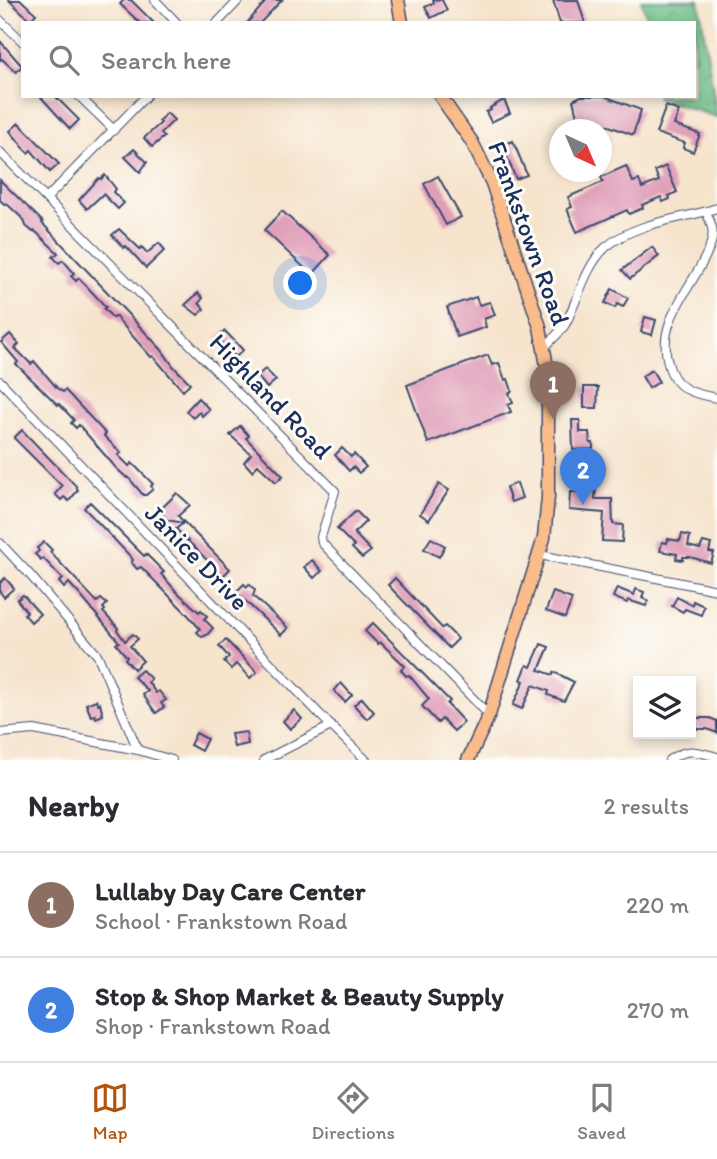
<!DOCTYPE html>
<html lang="en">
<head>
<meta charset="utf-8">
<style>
  body { margin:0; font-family:Itim,sans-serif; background:#f2f2f3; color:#2b2b33 }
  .controls { position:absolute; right:21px; bottom:21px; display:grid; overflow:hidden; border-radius:0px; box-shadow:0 4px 10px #0003 }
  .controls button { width:63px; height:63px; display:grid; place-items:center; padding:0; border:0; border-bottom:2px solid #e1e1e2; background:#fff; color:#2b2b33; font:35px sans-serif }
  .compass { position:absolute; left:549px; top:119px; width:63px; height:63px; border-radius:50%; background:#fff; box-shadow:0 4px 10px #0003; rotate:136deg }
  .you { position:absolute; left:301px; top:284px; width:24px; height:24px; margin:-18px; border:5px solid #fff; border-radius:50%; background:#1a73e8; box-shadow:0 0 0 10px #1a73e833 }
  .badge { display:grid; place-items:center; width:46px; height:46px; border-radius:50%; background:#b45309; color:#fff; font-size:23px; font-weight:700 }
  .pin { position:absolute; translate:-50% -58px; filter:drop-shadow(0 2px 4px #0008) }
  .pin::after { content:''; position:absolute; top:37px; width:24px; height:21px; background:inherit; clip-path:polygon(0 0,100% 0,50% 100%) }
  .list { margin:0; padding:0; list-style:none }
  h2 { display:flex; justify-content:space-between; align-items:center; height:91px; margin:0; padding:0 28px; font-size:30px }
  h2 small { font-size:23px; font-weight:400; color:#7c7c81 }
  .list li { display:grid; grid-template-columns:46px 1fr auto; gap:21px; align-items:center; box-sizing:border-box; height:105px; padding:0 28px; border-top:2px solid #e1e1e2 }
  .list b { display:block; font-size:26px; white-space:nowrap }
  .list p { margin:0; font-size:23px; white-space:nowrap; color:#7c7c81 }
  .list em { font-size:23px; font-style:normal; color:#7c7c81 }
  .icon { flex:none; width:38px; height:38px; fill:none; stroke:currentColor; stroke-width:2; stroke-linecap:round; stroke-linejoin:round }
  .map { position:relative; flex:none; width:717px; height:760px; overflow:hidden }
  .search { position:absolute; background:#fff; box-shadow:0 4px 10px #0003; left:21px; right:21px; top:21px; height:77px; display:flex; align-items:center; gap:18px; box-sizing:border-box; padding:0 24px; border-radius:0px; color:#7c7c81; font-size:26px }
  .sheet { height:301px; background:#fff }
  nav { display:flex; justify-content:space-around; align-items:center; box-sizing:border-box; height:98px; border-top:2px solid #e1e1e2; background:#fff; font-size:19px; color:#7c7c81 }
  nav a { display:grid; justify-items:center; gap:4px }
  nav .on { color:#b45309 }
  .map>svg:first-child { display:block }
  .forest { fill:url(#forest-crowns); stroke:#447672; stroke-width:2 }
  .building { fill:#e09eb9 }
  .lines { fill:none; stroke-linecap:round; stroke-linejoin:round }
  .minor-casing { stroke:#3c4a6f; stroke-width:10 }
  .primary-casing { stroke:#3c4a6f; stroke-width:15 }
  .minor { stroke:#fff; stroke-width:8 }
  .primary { stroke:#f9bc8a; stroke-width:12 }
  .labels { text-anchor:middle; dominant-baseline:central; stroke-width:6; stroke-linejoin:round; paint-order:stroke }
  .street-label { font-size:26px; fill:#1b2f5e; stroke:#fdfcf7 }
</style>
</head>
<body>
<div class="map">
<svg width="717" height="760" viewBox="0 0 717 760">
  <defs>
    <pattern id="forest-crowns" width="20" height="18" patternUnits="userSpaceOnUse" patternTransform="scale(1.75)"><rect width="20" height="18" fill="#6ebd86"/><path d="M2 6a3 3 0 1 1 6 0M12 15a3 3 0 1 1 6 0" fill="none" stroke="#5a9a71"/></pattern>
  </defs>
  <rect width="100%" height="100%" fill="#fdfcf7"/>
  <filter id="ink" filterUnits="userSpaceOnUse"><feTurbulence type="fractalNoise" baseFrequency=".0143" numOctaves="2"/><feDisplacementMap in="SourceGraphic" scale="14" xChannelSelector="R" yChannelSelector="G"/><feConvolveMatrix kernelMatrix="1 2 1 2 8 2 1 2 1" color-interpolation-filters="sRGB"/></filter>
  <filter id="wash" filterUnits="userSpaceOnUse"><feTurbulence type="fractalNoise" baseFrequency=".00686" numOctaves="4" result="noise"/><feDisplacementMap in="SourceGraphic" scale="28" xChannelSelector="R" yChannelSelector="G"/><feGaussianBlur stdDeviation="1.57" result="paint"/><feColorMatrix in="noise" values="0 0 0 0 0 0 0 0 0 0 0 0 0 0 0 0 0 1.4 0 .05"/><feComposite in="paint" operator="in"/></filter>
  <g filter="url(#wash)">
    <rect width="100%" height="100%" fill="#f6e4cd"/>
    <polygon class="forest" points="641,0 699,0 717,117 657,98 657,96 694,96 694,23 649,23"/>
    <g id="blocks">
      <g class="building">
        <polygon points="9,0 21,0 36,14 30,20"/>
        <polygon points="124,0 131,0 154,23 140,23 120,4"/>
        <polygon points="267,0 282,0 260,23 247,23"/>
        <polygon points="433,0 442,0 447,10 431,18 425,7 434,3"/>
        <polygon points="553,0 578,0 585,23 560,23"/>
        <polygon points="0,41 22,66 16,72 2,59 0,60"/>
        <polygon points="40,96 55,96 79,120 70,129"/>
        <polygon points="581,96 604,96 641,110 633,135 593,120 586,122 578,120 573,100"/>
        <polygon points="504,100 510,113 491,122 486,112 491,110 490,108"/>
        <polygon points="666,106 679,111 674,125 700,134 693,152 683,148 685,143 656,133"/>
        <polygon points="167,113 174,120 161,133 164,137 152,147 144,138 161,123 159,121"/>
        <polygon points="19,123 59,164 50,172 31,150 28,153 10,131"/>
        <polygon points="513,141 527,175 516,179 502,145"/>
        <polygon points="134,149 147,162 140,172 125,157"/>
        <polygon points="626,166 633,182 639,180 642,188 659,181 655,171 666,166 677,192 669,196 670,199 663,202 661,197 642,205 643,208 629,214 627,210 577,232 567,209 572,207 568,197 603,182 601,177"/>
        <polygon points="105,175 116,189 113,192 124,203 118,209 103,194 87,209 79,200 99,178 101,179"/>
        <polygon points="438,176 461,217 446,225 424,184"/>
        <polygon points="0,180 43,222 42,223 161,349 174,367 190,383 183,391 153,356 151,357 115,316 113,318 104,309 106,307 79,278 76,281 71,276 74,273 63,260 59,263 53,257 58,253 35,231 33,232 26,226 24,220 6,203 5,205 0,200"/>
        <polygon points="282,211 330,255 312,275 264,230"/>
        <polygon points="119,229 140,249 142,247 147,253 159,243 165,250 146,268 126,246 124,248 112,235"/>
        <polygon points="652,247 659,256 630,279 622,270"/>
        <polygon points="612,289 628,298 623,307 617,304 615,308 605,303"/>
        <polygon points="198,293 203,298 199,303 204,309 198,315 185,305"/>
        <polygon points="476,297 479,305 490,302 495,315 484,319 486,327 457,337 447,307"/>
        <polygon points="645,317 656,320 652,335 641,332"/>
        <polygon points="225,331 243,350 236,357 217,338"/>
        <polygon points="10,334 19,344 15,348 31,364 34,361 57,388 63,392 65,390 106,434 104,436 121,453 118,455 129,466 132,463 153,484 151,486 153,489 146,495 143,495 128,477 127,478 116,468 79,425 76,428 71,423 74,420 59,404 58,405 16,364 18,362 1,342"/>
        <polygon points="488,355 492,365 499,363 505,380 508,379 512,391 509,393 513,403 508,405 511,412 428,443 407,385"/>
        <polygon points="265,369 276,380 267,388 257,376"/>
        <polygon points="652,370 659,382 649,388 642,376"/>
        <polygon points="584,387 598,387 597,408 584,408"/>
        <polygon points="198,398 209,409 202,416 199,412 193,418 186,411"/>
        <polygon points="572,420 580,420 580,432 589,432 590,443 593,443 593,449 573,450"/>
        <polygon points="240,426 249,436 246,438 283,476 276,482 258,465 252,471 244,462 251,454 230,435"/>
        <polygon points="22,430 76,486 78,490 69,501 64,497 61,500 55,494 62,486 14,438"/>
        <polygon points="342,448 351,457 354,454 366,467 359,473 353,467 349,471 335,455"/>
        <polygon points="579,464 587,464 587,473 600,473 599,485 596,485 595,499 612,499 613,524 623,525 622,542 602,541 604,513 569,510 570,492 578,492"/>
        <polygon points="517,483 522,498 511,502 506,487"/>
        <polygon points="439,484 449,490 429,520 420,514"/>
        <polygon points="177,493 190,505 178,516 230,569 223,576 176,529 183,523 168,520 163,516 163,507"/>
        <polygon points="90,502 144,556 146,554 164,572 161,574 176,591 199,612 201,610 207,616 204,619 213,628 207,635 202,637 197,632 200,629 188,615 141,567 137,569 131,562 133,560 131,557 84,508"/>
        <polygon points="356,511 366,521 354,533 371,551 362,558 352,548 354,546 337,529"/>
        <polygon points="682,534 690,536 688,546 700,549 703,542 711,544 709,552 714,553 711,563 690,557 683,557 683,560 676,559 677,554 660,551 662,542 667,543 668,539 680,541"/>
        <polygon points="431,538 445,546 439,557 424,549"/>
        <polygon points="44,542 52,550 50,552 97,602 101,599 107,604 103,608 105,610 103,612 118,628 117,630 125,641 133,634 138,639 130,646 143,661 134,669 125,659 127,657 116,644 119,642 80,595 69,583 64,588 59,582 63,579 43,558 41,560 35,554 39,551 37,548"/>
        <polygon points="312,560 322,571 314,578 304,567"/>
        <polygon points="5,578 14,588 4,597 0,592 0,583"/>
        <polygon points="395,578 442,628 445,626 458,639 449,648 388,585"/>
        <polygon points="244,584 247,587 249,584 255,590 253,596 288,628 281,635 236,592"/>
        <polygon points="617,588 634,595 636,589 644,592 642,598 648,601 646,606 628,600 627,603 613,597"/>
        <polygon points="553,592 572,599 565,618 546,611"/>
        <polygon points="23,595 40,614 31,622 24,614 27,612 17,600"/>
        <polygon points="677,597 692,605 693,601 704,606 701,615 685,609 683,612 672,606"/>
        <polygon points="373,623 450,701 447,704 464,722 454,731 442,719 438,723 422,706 429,699 409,675 406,676 401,670 405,666 380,642 378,644 365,631"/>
        <polygon points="226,640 257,672 250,678 240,667 236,664 231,669 224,662 229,657 219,646"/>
        <polygon points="541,644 549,647 539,670 553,675 554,672 574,682 564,701 548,695 549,691 533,685 522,709 513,705 524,681 521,680 527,665 531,667"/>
        <polygon points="142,670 151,679 148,682 156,693 159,691 166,700 161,703 164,707 156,713 143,695 148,691 134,677"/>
        <polygon points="341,683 352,695 345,702 334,691"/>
        <polygon points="362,698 374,712 367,719 354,705"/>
        <polygon points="96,700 98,704 100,703 103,715 96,718 95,715 91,716 86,704"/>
        <polygon points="294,710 302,719 290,729 283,721"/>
        <polygon points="696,718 710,718 717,721 717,733 707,729 697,729"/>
        <polygon points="246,732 248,744 234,747 231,734"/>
        <polygon points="196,733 207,739 201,751 190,745"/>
      </g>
    </g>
  </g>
  <g filter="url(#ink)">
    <use href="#blocks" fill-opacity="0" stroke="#3c4a6f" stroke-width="2"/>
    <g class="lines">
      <g class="minor-casing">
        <g id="minor">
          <polyline points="155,0 177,23"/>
          <polyline points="0,20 23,42"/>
          <polyline points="217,23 239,0"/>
          <polyline points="79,96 114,130"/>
          <polyline points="0,152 335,491 321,537 322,543 489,715"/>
          <polyline points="47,198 146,96"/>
          <path d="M706,212C711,223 715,231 711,243C698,284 655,317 668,363C674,389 693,394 717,398"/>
          <path d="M545,347C552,339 561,332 566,323C578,299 586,265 606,247C637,221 681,220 717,208"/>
          <polyline points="0,381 331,726 366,760"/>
          <polyline points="0,543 31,576 98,656 138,750"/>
          <polyline points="540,555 717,590"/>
          <polyline points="0,733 34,730 138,750 172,760"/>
          <polyline points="264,760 331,726"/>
          <path d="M669,760C688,747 696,751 717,757"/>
        </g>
      </g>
      <g class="primary-casing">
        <g id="primary">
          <polyline points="398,0 402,23"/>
          <polyline points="440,96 472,142 492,183 540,327 548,372 548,497 544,538 489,715 468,760"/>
        </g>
      </g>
      <use href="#minor" class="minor"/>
      <use href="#primary" class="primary"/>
    </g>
  </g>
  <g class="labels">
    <g class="street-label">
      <text transform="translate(529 233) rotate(70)">Frankstown Road</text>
      <text transform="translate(271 396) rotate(46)">Highland Road</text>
      <text transform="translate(197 557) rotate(46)">Janice Drive</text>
    </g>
  </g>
</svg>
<div class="controls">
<button><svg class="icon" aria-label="layers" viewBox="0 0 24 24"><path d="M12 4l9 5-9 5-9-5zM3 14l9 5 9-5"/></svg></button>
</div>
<svg class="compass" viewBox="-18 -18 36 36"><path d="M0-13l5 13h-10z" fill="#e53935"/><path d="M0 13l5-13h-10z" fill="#7c7c81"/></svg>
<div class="you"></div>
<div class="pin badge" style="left:553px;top:419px;background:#8d6e63">1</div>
<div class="pin badge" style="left:583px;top:505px;background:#3f7fe0">2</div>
<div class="search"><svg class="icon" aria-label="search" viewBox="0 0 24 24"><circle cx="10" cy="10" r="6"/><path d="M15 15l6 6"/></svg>Search here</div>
</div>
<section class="sheet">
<h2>Nearby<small>2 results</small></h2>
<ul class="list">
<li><span class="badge" style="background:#8d6e63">1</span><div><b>Lullaby Day Care Center</b><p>School · Frankstown Road</p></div><em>220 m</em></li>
<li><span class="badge" style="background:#3f7fe0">2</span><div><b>Stop &amp; Shop Market &amp; Beauty Supply</b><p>Shop · Frankstown Road</p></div><em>270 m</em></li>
</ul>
</section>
<nav>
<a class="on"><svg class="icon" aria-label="map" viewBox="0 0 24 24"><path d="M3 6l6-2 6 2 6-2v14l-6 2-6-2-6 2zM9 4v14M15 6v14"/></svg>Map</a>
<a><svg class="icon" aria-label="directions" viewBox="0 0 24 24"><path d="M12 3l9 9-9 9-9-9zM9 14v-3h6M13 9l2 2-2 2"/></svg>Directions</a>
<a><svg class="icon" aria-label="saved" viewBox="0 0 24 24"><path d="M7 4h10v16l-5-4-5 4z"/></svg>Saved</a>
</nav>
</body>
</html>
